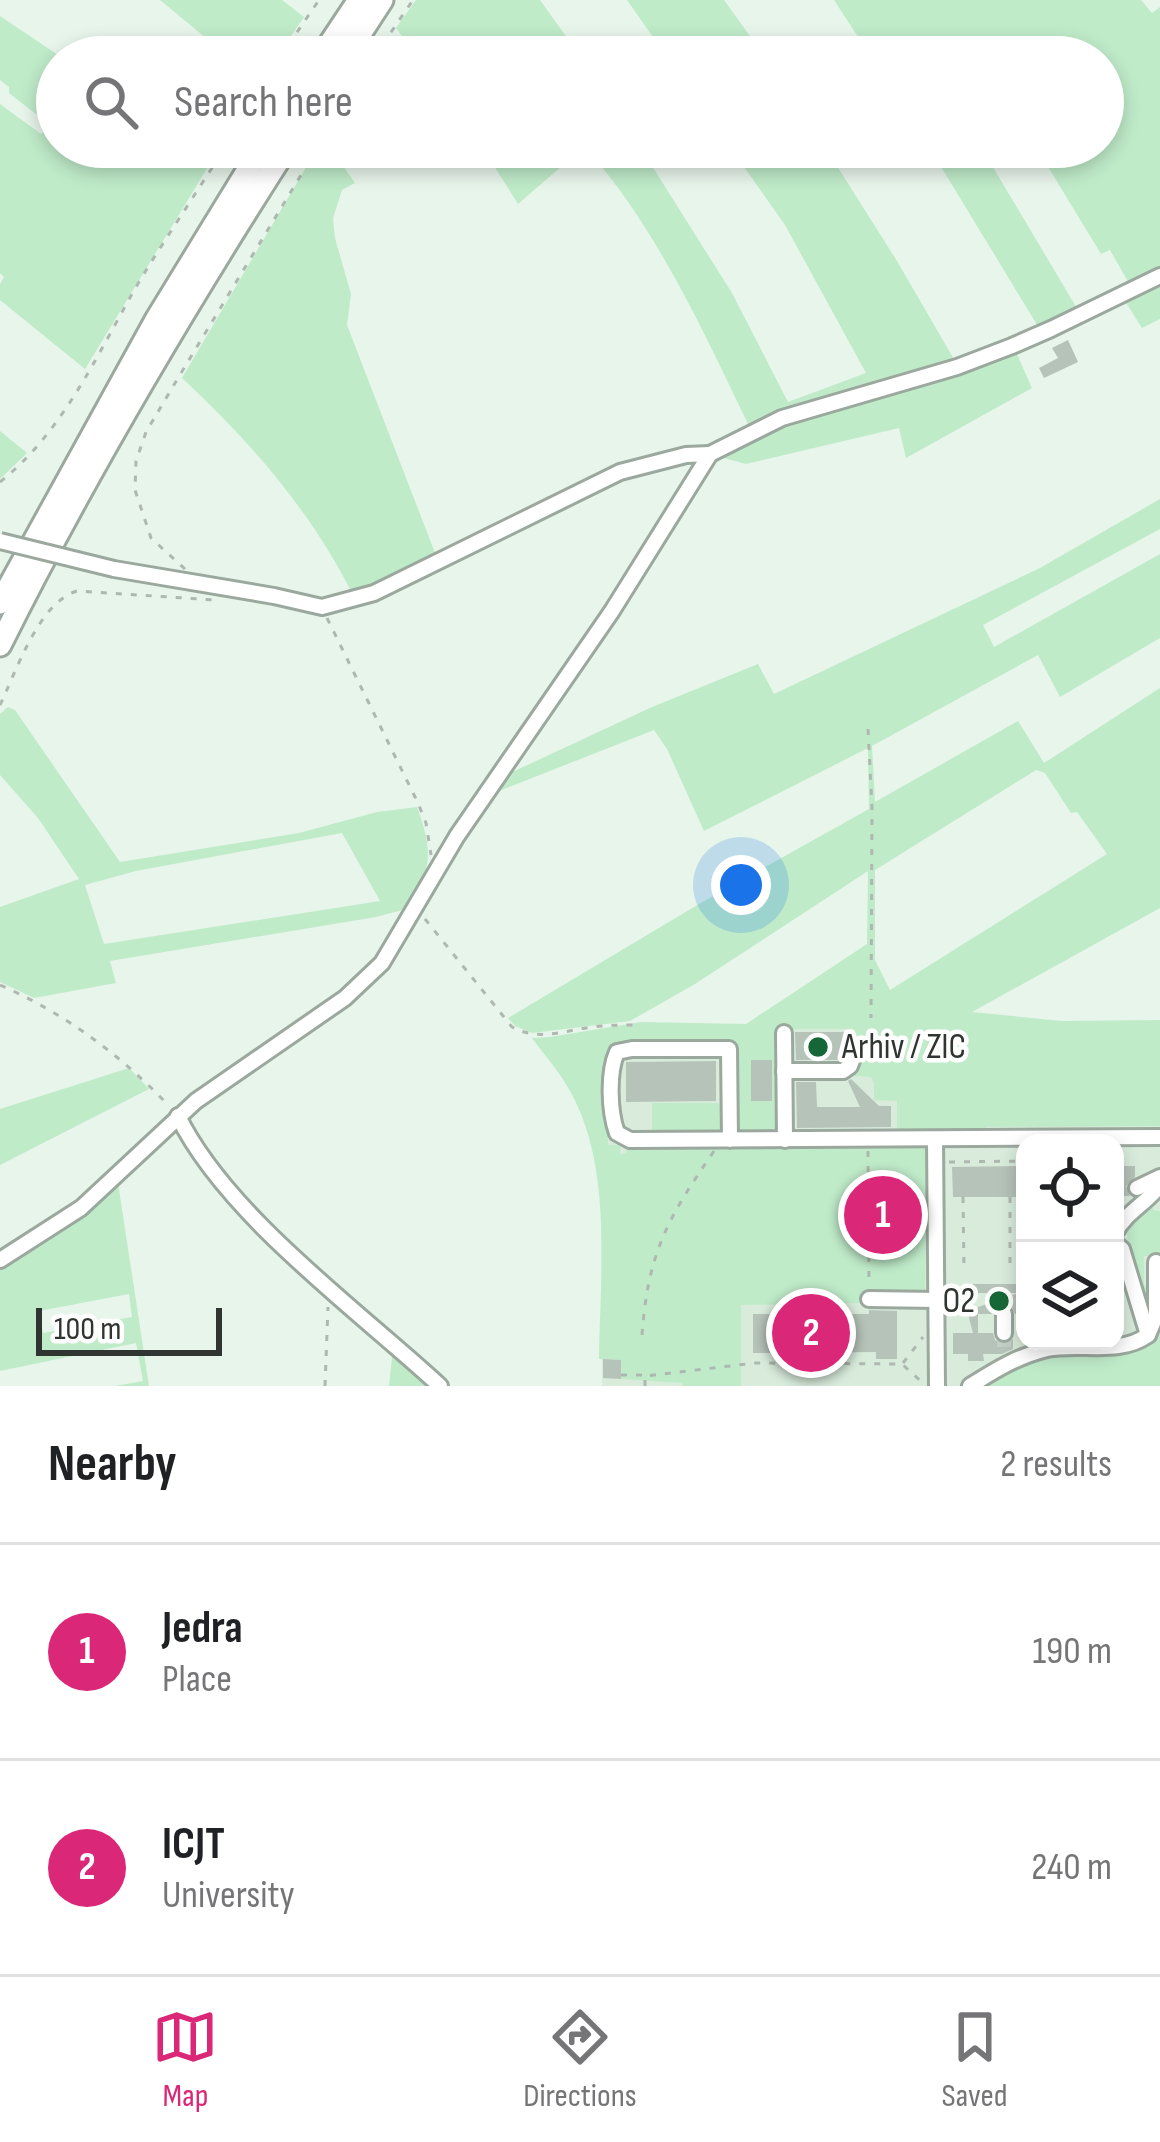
<!DOCTYPE html>
<html lang="en">
<head>
<meta charset="utf-8">
<style>
  body { margin:0; font-family:"Sofia Sans Condensed",sans-serif; background:#f2f2f2; color:#202124 }
  .controls { position:absolute; right:36px; bottom:36px; display:grid; overflow:hidden; border-radius:24px; box-shadow:0 6px 18px #0003 }
  .controls button { width:108px; height:108px; display:grid; place-items:center; padding:0; border:0; border-bottom:3px solid #e0e0e0; background:#fff; color:#202124; font:60px sans-serif }
  .scale { position:absolute; left:36px; bottom:30px; width:186px; box-sizing:border-box; padding-left:12px; border:6px solid #303531; border-top:0; font-size:33px; line-height:42px; white-space:nowrap; color:#303531; -webkit-text-stroke:9px #fefefe; paint-order:stroke }
  .you { position:absolute; left:741px; top:885px; width:42px; height:42px; margin:-30px; border:9px solid #fff; border-radius:50%; background:#1a73e8; box-shadow:0 0 0 18px #1a73e833 }
  .badge { display:grid; place-items:center; width:78px; height:78px; border-radius:50%; background:#db2777; color:#fff; font-size:39px; font-weight:700 }
  .pin { position:absolute; translate:-50% -50%; border:6px solid #fff; box-shadow:0 3px 12px #0006 }
  .list { margin:0; padding:0; list-style:none }
  h2 { display:flex; justify-content:space-between; align-items:center; height:156px; margin:0; padding:0 48px; font-size:51px }
  h2 small { font-size:39px; font-weight:400; color:#757577 }
  .list li { display:grid; grid-template-columns:78px 1fr auto; gap:36px; align-items:center; box-sizing:border-box; height:216px; padding:0 48px; border-top:3px solid #e0e0e0 }
  .list b { display:block; font-size:45px; white-space:nowrap }
  .list p { margin:0; font-size:39px; white-space:nowrap; color:#757577 }
  .list em { font-size:39px; font-style:normal; color:#757577 }
  .icon { flex:none; width:66px; height:66px; fill:none; stroke:currentColor; stroke-width:2; stroke-linecap:round; stroke-linejoin:round }
  .map { position:relative; flex:none; width:1160px; height:1386px; overflow:hidden }
  .search { position:absolute; background:#fff; box-shadow:0 6px 18px #0003; left:36px; right:36px; top:36px; height:132px; display:flex; align-items:center; gap:30px; box-sizing:border-box; padding:0 42px; border-radius:66px; color:#757577; font-size:45px }
  .sheet { height:588px; background:#fff }
  nav { display:flex; justify-content:space-around; align-items:center; box-sizing:border-box; height:168px; border-top:3px solid #e0e0e0; background:#fff; font-size:33px; color:#757577 }
  nav a { display:grid; justify-items:center; gap:6px }
  nav .on { color:#db2777 }
  .map>svg:first-child { display:block }
  .built { fill:#d9ecdc; fill-rule:evenodd }
  .green { fill:#bfebc9; fill-rule:evenodd }
  .building { fill:#b6c3b9 }
  .lines { fill:none; stroke-linecap:round; stroke-linejoin:round }
  .minor-tunnel { stroke:#c3cfc6; stroke-width:14; stroke-dasharray:14 7; stroke-linecap:butt }
  .minor-casing { stroke:#9ba89e; stroke-width:20 }
  .highway-casing { stroke:#9ba89e; stroke-width:27 }
  .path { stroke:#aeb8b0; stroke-width:3; stroke-dasharray:6 9; stroke-linecap:butt }
  .minor { stroke:#fff; stroke-width:14 }
  .highway { stroke:#fff; stroke-width:21 }
  .minor-bridge-casing { stroke:#9ba89e; stroke-width:20; stroke-linecap:butt }
  .minor-bridge { stroke:#fff; stroke-width:14 }
  .poi-dot { fill:#166737; stroke:#fefefe; stroke-width:4.5 }
  .labels { text-anchor:middle; dominant-baseline:central; stroke-width:9; stroke-linejoin:round; paint-order:stroke }
  .poi-label { font-size:36px; fill:#303531; stroke:#fefefe; text-anchor:start }
</style>
</head>
<body>
<div class="map">
<svg width="1160" height="1386" viewBox="0 0 1160 1386">
  <rect width="100%" height="100%" fill="#e8f5eb"/>
  <path class="built" d="M1160,1023V1386H602L600,1029ZM1025,1143H1115V1341H1025Z"/>
  <g class="green">
    <polygon points="160,0 282,0 304,17 277,57 229,57"/>
    <polygon points="416,0 540,0 581,57 417,57 396,28"/>
    <polygon points="627,0 724,0 765,57 667,57"/>
    <polygon points="834,0 1141,0 1152,13 1160,7 1160,270 1130,285 1110,250 1101,254 1036,147 1103,147 1103,57 871,57"/>
    <polygon points="0,16 61,57 57,57 57,147 189,147 211,162 85,369 0,300 0,284 4,277 0,273 0,104 41,134 50,125 9,93 9,87 0,80"/>
    <path d="M318,147H330L355,183L342,190L333,218L335,238L351,294L347,325L437,558L352,593C310,510 250,441 182,378Z"/>
    <polygon points="482,147 584,147 518,204"/>
    <path d="M585,147H640L732,293L788,402L866,373L785,225L730,147H825L897,261L955,361L782,413L749,426C702,329 657,228 585,147Z"/>
    <polygon points="929,147 981,147 1078,310 1039,328"/>
    <polygon points="1160,285 1160,319 1142,328 1125,301"/>
    <polygon points="1015,350 1032,388 906,458 899,428 746,464 720,457 735,445 764,431"/>
    <polygon points="0,431 27,453 0,479"/>
    <path d="M1160,499V529L983,625L994,647L1160,554V638L1060,697L1038,655L872,746L875,802L1018,721L1044,763L1160,688V908L972,1012L1062,1021L1160,1020V1126L986,1127L979,1136H906L897,1128V1101L874,1100V1083L871,1077L854,1076L853,1029H780L781,1130L776,1136H739L735,1131L734,1045L618,1044L607,1053L608,1145H621L620,1154L626,1153L627,1147L926,1145L925,1292H861L860,1303L741,1305V1386H682V1383L621,1379V1360L599,1359C600,1275 613,1167 570,1091C559,1071 545,1056 532,1038L550,1037L641,1022L746,1024L867,944L868,871L695,984L630,1021L532,1033L515,1026L508,1018L699,904L869,809L868,748L704,831L667,749L654,730L494,793L506,775L652,707L758,664L774,694L1040,568ZM1036,770L1045,773L1071,813L1077,812L1107,854L890,990L875,960V870Z"/>
    <path d="M8,707L15,710L120,862L299,833L377,812L417,807C433,851 432,866 410,908L376,917L110,961L116,983L34,998L0,982V907L79,879L38,818L0,775V714ZM342,833L380,901L104,944L85,885L136,871Z"/>
    <polygon points="129,1068 149,1089 0,1165 0,1109"/>
    <polygon points="652,1103 718,1103 724,1109 721,1134 652,1136"/>
    <path d="M118,1183L149,1386H115L143,1381L136,1343L0,1371V1267L91,1207ZM129,1294L132,1317L43,1333L39,1311Z"/>
    <path d="M1153,1202V1210L1160,1211V1255L1144,1256V1285H1149L1150,1318C1135,1291 1128,1253 1126,1222Z"/>
    <polygon points="1160,1326 1160,1386 975,1386 1008,1366 1055,1353 1138,1350 1150,1344"/>
    <polygon points="393,1348 436,1386 389,1386"/>
  </g>
  <g class="building">
    <polygon points="1068,340 1078,362 1044,378 1039,368 1058,358 1052,348"/>
    <polygon points="795,1032 848,1032 848,1048 839,1060 796,1060"/>
    <rect x="751" y="1060" width="21" height="41"/>
    <polygon points="716,1061 716,1101 626,1102 626,1062"/>
    <polygon points="851,1079 879,1106 891,1106 891,1127 797,1128 796,1082 816,1082 817,1107 860,1107 848,1081"/>
    <polygon points="1025,1166 1025,1197 953,1197 952,1167"/>
    <polygon points="1115,1166 1135,1166 1135,1177 1126,1186 1130,1196 1115,1196"/>
    <polygon points="973,1284 1025,1284 1025,1314 1015,1314 1011,1305 1003,1303 995,1307 993,1314 978,1314 978,1333 993,1333 995,1340 1003,1344 1013,1339 1013,1349 1002,1354 983,1354 984,1361 968,1361 968,1354 953,1354 953,1333 973,1333 968,1314 964,1312 1018,1293 973,1293"/>
    <polygon points="869,1310 897,1311 897,1359 876,1359 876,1352 753,1353 753,1314 869,1314"/>
    <polygon points="603,1359 621,1360 621,1379 603,1378"/>
  </g>
  <g class="lines">
    <polyline class="minor-tunnel" points="1004,1333 1004,1354"/>
    <g class="minor-casing">
      <g id="minor">
        <polyline points="114,569 274,596 322,607 374,593 620,472 686,455 710,454"/>
        <polyline points="784,1033 785,1140"/>
        <polyline points="784,1071 843,1071 850,1066 853,1058"/>
        <path d="M178,1116C226,1215 359,1311 440,1386"/>
        <polyline points="935,1139 937,1386"/>
        <path d="M730,1140L729,1049H632L617,1052C608,1072 609,1111 617,1133L630,1140L1160,1137"/>
        <polyline points="1137,1188 1160,1177"/>
        <path d="M1115,1233C1125,1213 1147,1203 1160,1185"/>
        <polyline points="0,1260 81,1208 196,1101 345,998 382,963 457,836 612,611 710,454 782,418 957,367 1012,346 1051,329 1160,276"/>
        <polyline points="869,1299 937,1300"/>
        <polyline points="1004,1314 1004,1333"/>
        <polyline points="1148,1335 1156,1316 1156,1262"/>
        <path d="M970,1386C995,1370 1018,1356 1047,1349C1080,1342 1119,1356 1148,1335L1122,1249L1115,1243"/>
      </g>
    </g>
    <g class="highway-casing">
      <g id="highway">
        <polyline points="321,57 359,0"/>
        <polyline points="345,57 382,0"/>
        <polyline points="0,603 156,320 262,147"/>
        <path d="M0,645C85,474 184,308 287,147"/>
      </g>
    </g>
    <g class="path">
      <polyline points="280,57 319,0"/>
      <polyline points="374,57 413,0"/>
      <path d="M0,482C63,432 97,355 136,287C164,240 196,194 225,147"/>
      <polyline points="185,569 151,538 135,490 136,461 146,432 178,378 318,147"/>
      <polyline points="327,618 418,803 426,823 431,855"/>
      <path d="M0,705C16,672 39,602 77,591L215,600"/>
      <polyline points="868,729 872,808 871,1018"/>
      <path d="M425,919L512,1027C539,1042 565,1030 593,1027C607,1025 621,1025 635,1025"/>
      <path d="M0,985C64,1013 121,1055 169,1106"/>
      <polyline points="868,1151 869,1285"/>
      <polyline points="949,1162 1025,1161"/>
      <polyline points="963,1197 964,1269"/>
      <polyline points="1010,1197 1010,1269"/>
      <polyline points="951,1312 966,1312"/>
      <path d="M642,1335C648,1252 668,1218 714,1151"/>
      <polyline points="800,1352 800,1377"/>
      <polyline points="903,1363 923,1337"/>
      <polyline points="621,1375 643,1375"/>
      <polyline points="325,1386 328,1307"/>
      <polyline points="645,1386 645,1376 755,1363 902,1364 925,1385"/>
    </g>
    <use href="#minor" class="minor"/>
    <use href="#highway" class="highway"/>
    <g class="minor-bridge-casing">
      <polyline id="minor-bridge" points="0,541 114,569"/>
    </g>
    <use href="#minor-bridge" class="minor-bridge"/>
  </g>
  <g class="poi-dot">
    <circle cx="818" cy="1047" r="12"/>
    <circle cx="999" cy="1301" r="12"/>
  </g>
  <g class="labels">
    <g class="poi-label">
      <text x="842" y="1047">Arhiv / ZIC</text>
      <text x="975" y="1301" text-anchor="end">O2</text>
    </g>
  </g>
</svg>
<div class="controls">
<button><svg class="icon" aria-label="locate" viewBox="0 0 24 24"><circle cx="12" cy="12" r="6"/><path d="M12 2v4M12 18v4M2 12h4M18 12h4"/></svg></button>
<button><svg class="icon" aria-label="layers" viewBox="0 0 24 24"><path d="M12 4l9 5-9 5-9-5zM3 14l9 5 9-5"/></svg></button>
</div>
<div class="scale">100 m</div>
<div class="you"></div>
<div class="pin badge" style="left:883px;top:1215px">1</div>
<div class="pin badge" style="left:811px;top:1333px">2</div>
<div class="search"><svg class="icon" aria-label="search" viewBox="0 0 24 24"><circle cx="10" cy="10" r="6"/><path d="M15 15l6 6"/></svg>Search here</div>
</div>
<section class="sheet">
<h2>Nearby<small>2 results</small></h2>
<ul class="list">
<li><span class="badge">1</span><div><b>Jedra</b><p>Place</p></div><em>190 m</em></li>
<li><span class="badge">2</span><div><b>ICJT</b><p>University</p></div><em>240 m</em></li>
</ul>
</section>
<nav>
<a class="on"><svg class="icon" aria-label="map" viewBox="0 0 24 24"><path d="M3 6l6-2 6 2 6-2v14l-6 2-6-2-6 2zM9 4v14M15 6v14"/></svg>Map</a>
<a><svg class="icon" aria-label="directions" viewBox="0 0 24 24"><path d="M12 3l9 9-9 9-9-9zM9 14v-3h6M13 9l2 2-2 2"/></svg>Directions</a>
<a><svg class="icon" aria-label="saved" viewBox="0 0 24 24"><path d="M7 4h10v16l-5-4-5 4z"/></svg>Saved</a>
</nav>
</body>
</html>
